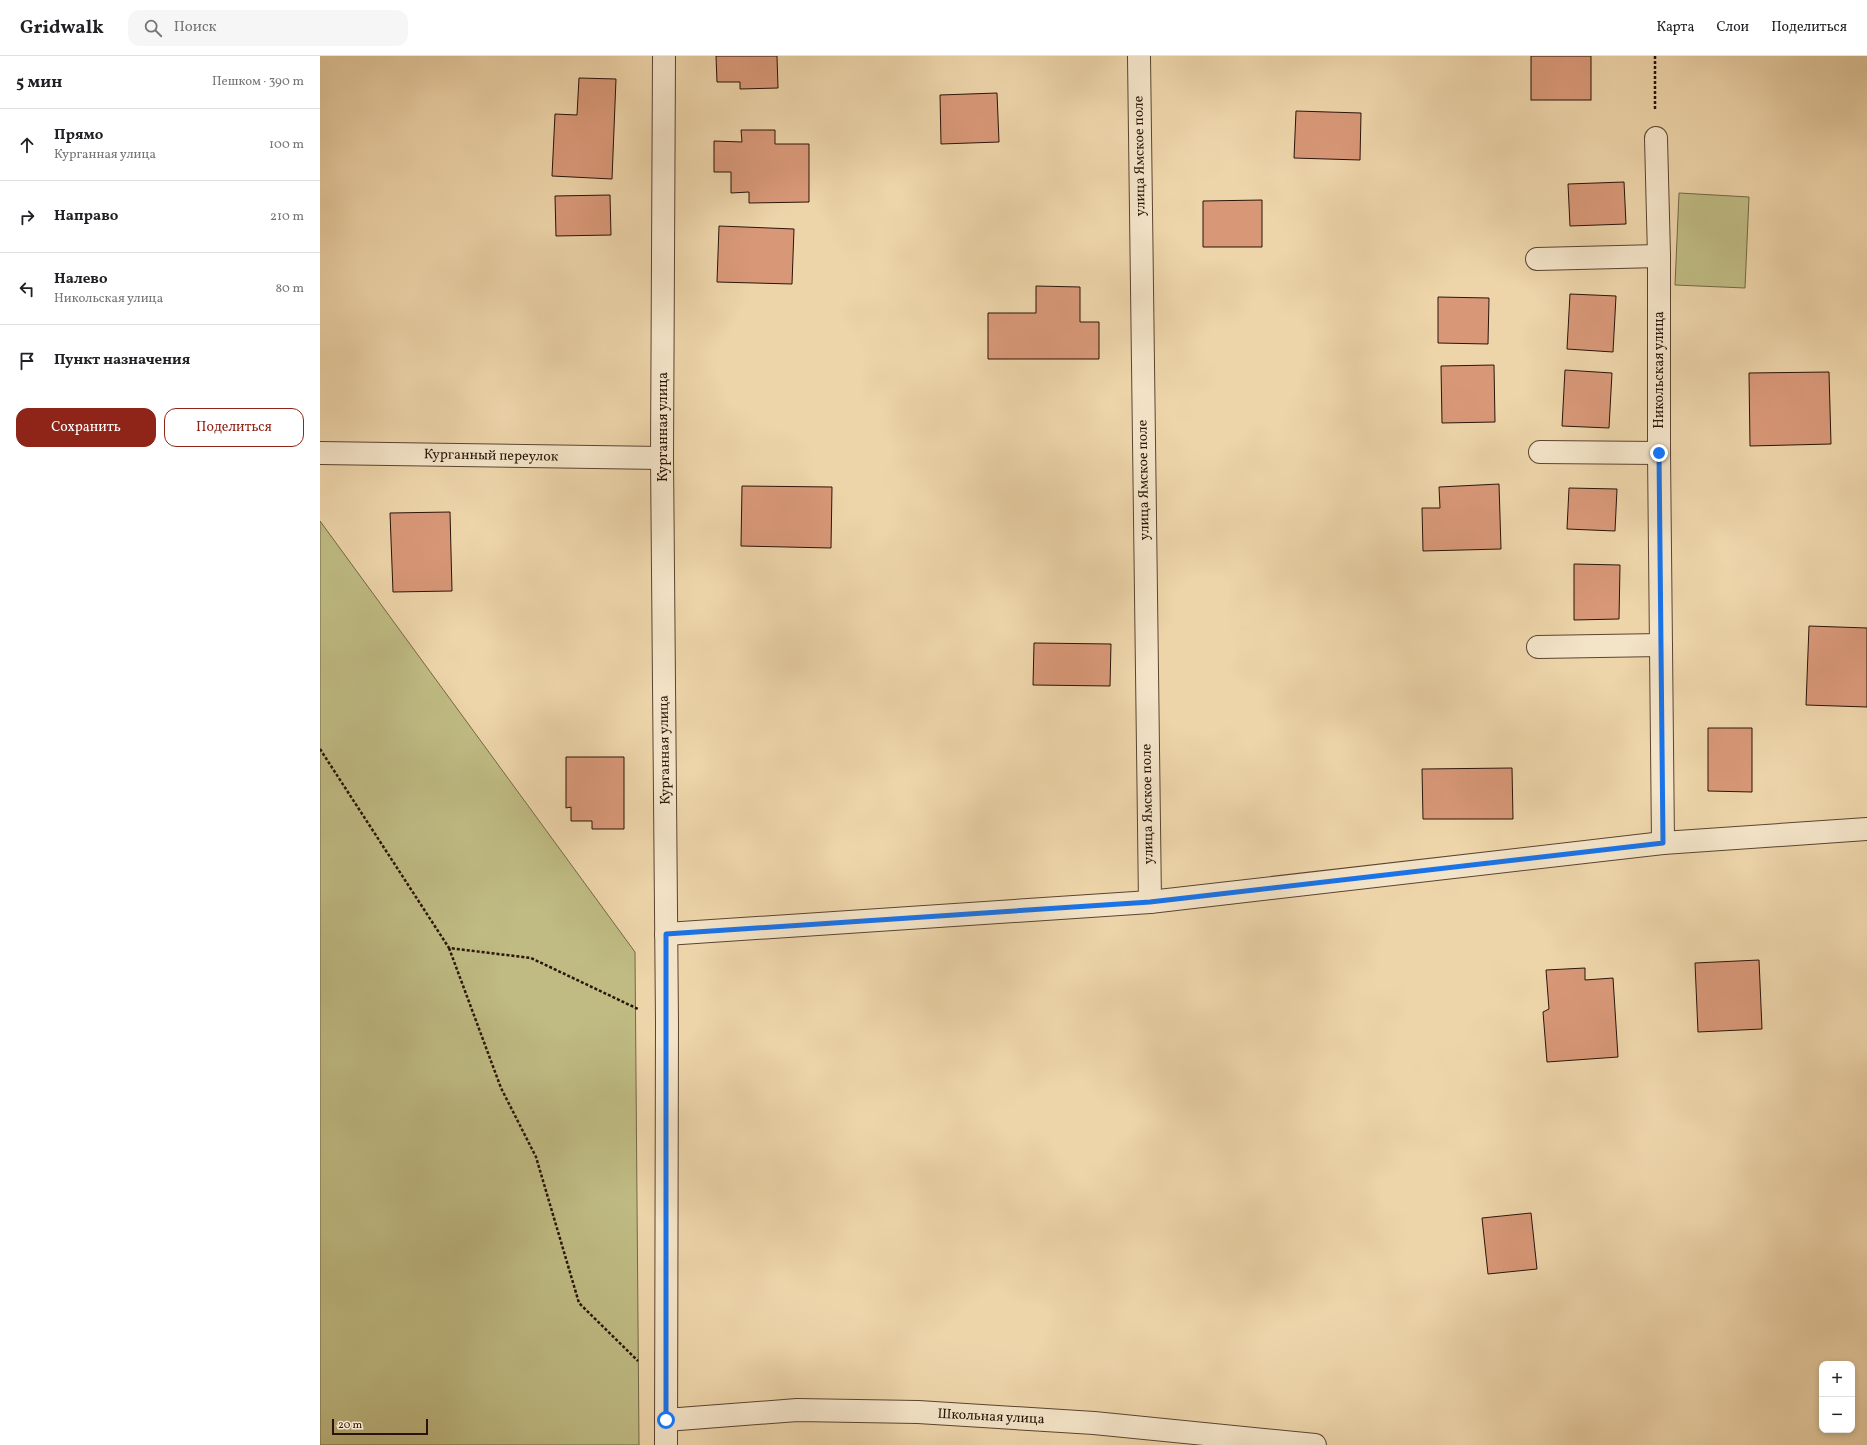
<!DOCTYPE html>
<html lang="ru">
<head>
<meta charset="utf-8">
<style>
  body { margin:0; font-family:Vollkorn,serif; background:#f6f6f6; color:#202124 }
  .controls { position:absolute; right:12px; bottom:12px; display:grid; overflow:hidden; border-radius:8px; box-shadow:0 2px 6px #0003 }
  .controls button { width:36px; height:36px; display:grid; place-items:center; padding:0; border:0; border-bottom:1px solid #e0e0e0; background:#fff; color:#202124; font:20px sans-serif }
  .scale { position:absolute; left:12px; bottom:10px; width:96px; box-sizing:border-box; padding-left:4px; border:2px solid #2a1409; border-top:0; font-size:11px; line-height:14px; white-space:nowrap; color:#2a1409; -webkit-text-stroke:3px #f3e3c7; paint-order:stroke }
  .stop { position:absolute; width:12px; height:12px; margin:-9px; border:3px solid #1a73e8; border-radius:50%; background:#fff }
  .stop.end { background:#1a73e8; border-color:#fff; box-shadow:0 1px 4px #0008 }
  .list { margin:0; padding:0; list-style:none }
  h2 { display:flex; justify-content:space-between; align-items:center; height:52px; margin:0; padding:0 16px; font-size:17px }
  h2 small { font-size:13px; font-weight:400; color:#757577 }
  .list li { display:grid; grid-template-columns:26px 1fr auto; gap:12px; align-items:center; box-sizing:border-box; height:72px; padding:0 16px; border-top:1px solid #e0e0e0 }
  .list b { display:block; font-size:15px; white-space:nowrap }
  .list p { margin:0; font-size:13px; white-space:nowrap; color:#757577 }
  .list em { font-size:13px; font-style:normal; color:#757577 }
  .actions { display:flex; gap:8px; padding:12px 16px }
  .actions a { flex:1; padding:9px 0; border:1px solid #8f2418; border-radius:12px; text-align:center; font-size:14px; color:#8f2418 }
  .actions .main { background:#8f2418; color:#fff }
  .icon { flex:none; width:22px; height:22px; fill:none; stroke:currentColor; stroke-width:2; stroke-linecap:round; stroke-linejoin:round }
  .map { position:relative; flex:none; width:1547px; height:1389px; overflow:hidden }
  header { display:flex; align-items:center; gap:24px; box-sizing:border-box; height:56px; padding:0 20px; background:#fff; border-bottom:1px solid #e0e0e0 }
  header strong { font-size:19px }
  nav { display:flex; gap:22px; margin-inline-start:auto; font-size:14px }
  .search { width:280px; height:36px; background:#f6f6f6; display:flex; align-items:center; gap:10px; box-sizing:border-box; padding:0 14px; border-radius:12px; color:#757577; font-size:15px }
  main { display:flex }
  aside { flex:1; background:#fff }
  .map>svg:first-child { display:block }
  .green { fill:#bfbb83; stroke:#746846 }
  .building { fill:#d89878; stroke:#2a1409 }
  .lines { fill:none; stroke-linecap:round; stroke-linejoin:round }
  .minor-casing { stroke:#5b4431; stroke-width:24 }
  .path { stroke:#2a1409; stroke-width:2.5; stroke-dasharray:3 2; stroke-linecap:butt }
  .minor { stroke:#f3e3c7; stroke-width:22 }
  .route { stroke:#1a73e8; stroke-width:5 }
  .labels { text-anchor:middle; dominant-baseline:central; stroke-width:4; stroke-linejoin:round; paint-order:stroke }
  .street-label { font-size:14px; fill:#2a1409; stroke:#f3e3c7 }
</style>
</head>
<body>
<header>
<strong>Gridwalk</strong>
<div class="search"><svg class="icon" aria-label="search" viewBox="0 0 24 24"><circle cx="10" cy="10" r="6"/><path d="M15 15l6 6"/></svg>Поиск</div>
<nav><a>Карта</a><a>Слои</a><a>Поделиться</a></nav>
</header>
<main>
<aside>
<h2>5 мин<small>Пешком · 390 m</small></h2>
<ul class="list">
<li><svg class="icon" aria-label="ahead" viewBox="0 0 24 24"><path d="M12 20V5M6 11l6-6 6 6"/></svg><div><b>Прямо</b><p>Курганная улица</p></div><em>100 m</em></li>
<li><svg class="icon" aria-label="right" viewBox="0 0 24 24"><path d="M7 20v-9h11M14 6l5 5-5 5"/></svg><div><b>Направо</b></div><em>210 m</em></li>
<li><svg class="icon" aria-label="left" viewBox="0 0 24 24"><path d="M17 20v-9H6M10 6l-5 5 5 5"/></svg><div><b>Налево</b><p>Никольская улица</p></div><em>80 m</em></li>
<li><svg class="icon" aria-label="arrive" viewBox="0 0 24 24"><path d="M6 21V4h12l-3 4 3 4H6"/></svg><div><b>Пункт назначения</b></div></li>
</ul>
<div class="actions"><a class="main">Сохранить</a><a>Поделиться</a></div>
</aside>
<div class="map">
<svg width="1547" height="1389" viewBox="0 0 1547 1389">
  <rect width="100%" height="100%" fill="#edd4a9"/>
  <filter id="stains"><feTurbulence type="fractalNoise" baseFrequency=".005" numOctaves="4"/><feColorMatrix values="0 0 0 0 .2 0 0 0 0 .09 0 0 0 0 .02 0 0 0 .5 -.17"/></filter>
  <radialGradient id="worn" r=".72"><stop offset=".6" stop-color="#630" stop-opacity="0"/><stop offset="1" stop-color="#630" stop-opacity=".3"/></radialGradient>
  <g class="green">
    <polygon points="1359,137 1429,141 1425,232 1355,229"/>
    <polygon points="0,465 315,896 319,1389 0,1389"/>
  </g>
  <g class="building">
    <polygon points="396,0 457,0 458,32 420,33 420,26 397,26"/>
    <rect x="1211" y="0" width="60" height="44"/>
    <polygon points="259,22 296,23 292,123 232,120 235,58 257,59"/>
    <polygon points="677,37 679,86 621,88 620,39"/>
    <polygon points="976,55 1041,57 1040,104 974,102"/>
    <polygon points="421,74 455,74 455,88 489,88 489,146 429,147 429,136 411,137 411,116 394,116 394,85 422,86"/>
    <polygon points="1304,126 1306,168 1250,170 1248,128"/>
    <polygon points="290,139 291,179 236,180 235,140"/>
    <polygon points="942,144 942,191 883,191 883,145"/>
    <polygon points="399,170 474,173 472,228 397,226"/>
    <polygon points="716,230 760,231 760,266 779,266 779,303 668,303 668,257 716,257"/>
    <polygon points="1250,238 1296,240 1293,296 1247,293"/>
    <polygon points="1118,241 1169,242 1168,288 1118,287"/>
    <polygon points="1174,309 1175,366 1122,367 1121,310"/>
    <polygon points="1245,314 1292,317 1289,372 1242,370"/>
    <polygon points="1509,316 1511,388 1430,390 1429,317"/>
    <polygon points="1179,428 1181,493 1103,495 1102,452 1120,452 1119,431"/>
    <polygon points="422,430 512,431 511,492 421,490"/>
    <polygon points="1249,432 1297,433 1295,475 1247,473"/>
    <polygon points="130,456 132,535 73,536 70,457"/>
    <polygon points="1254,508 1300,509 1299,563 1254,564"/>
    <polygon points="1489,570 1547,572 1547,651 1486,649"/>
    <polygon points="714,587 791,588 790,630 713,629"/>
    <polygon points="1388,672 1432,672 1432,736 1388,735"/>
    <polygon points="246,701 304,701 304,773 272,773 272,765 251,765 251,751 246,752"/>
    <polygon points="1192,712 1193,763 1103,763 1102,713"/>
    <polygon points="1439,904 1442,973 1378,976 1375,907"/>
    <polygon points="1265,912 1265,924 1293,922 1298,1001 1227,1006 1223,956 1229,953 1226,914"/>
    <polygon points="1211,1157 1217,1213 1168,1218 1162,1162"/>
  </g>
  <g class="lines">
    <g class="minor-casing">
      <g id="minor">
        <polyline points="344,0 342,402 347,967 346,1389"/>
        <polyline points="819,1 830,846"/>
        <polyline points="1336,82 1339,200 1339,397 1343,787"/>
        <polyline points="1217,203 1339,200"/>
        <polyline points="1220,396 1339,397"/>
        <polyline points="0,397 342,402"/>
        <polyline points="1218,591 1341,589"/>
        <polyline points="346,878 830,846 1343,787 1547,773"/>
        <polyline points="346,1364 477,1354 598,1356 774,1367 995,1389"/>
      </g>
    </g>
    <g class="path">
      <polyline points="1335,0 1335,55"/>
      <polyline points="0,693 129,892 211,902 318,953"/>
      <polyline points="129,892 181,1032 216,1101 259,1247 318,1305"/>
    </g>
    <use href="#minor" class="minor"/>
  </g>
  <g class="lines">
    <polyline class="route" points="346,1364 346,878 830,846 1343,787 1339,397"/>
  </g>
  <g class="labels">
    <g class="street-label">
      <text transform="translate(820 100) rotate(-91)">улица Ямское поле</text>
      <text transform="translate(1339 314) rotate(-90)">Никольская улица</text>
      <text transform="translate(343 371) rotate(-90)">Курганная улица</text>
      <text transform="translate(171 400) rotate(1)">Курганный переулок</text>
      <text transform="translate(824 424) rotate(-91)">улица Ямское поле</text>
      <text transform="translate(345 694) rotate(-91)">Курганная улица</text>
      <text transform="translate(828 748) rotate(-91)">улица Ямское поле</text>
      <text transform="translate(671 1361) rotate(3)">Школьная улица</text>
    </g>
  </g>
  <rect width="100%" height="100%" filter="url(#stains)"/>
  <rect width="100%" height="100%" fill="url(#worn)"/>
</svg>
<div class="controls">
<button>+</button>
<button>−</button>
</div>
<div class="scale">20 m</div>
<div class="stop" style="left:346px;top:1364px"></div>
<div class="stop end" style="left:1339px;top:397px"></div>
</div>
</main>
</body>
</html>
